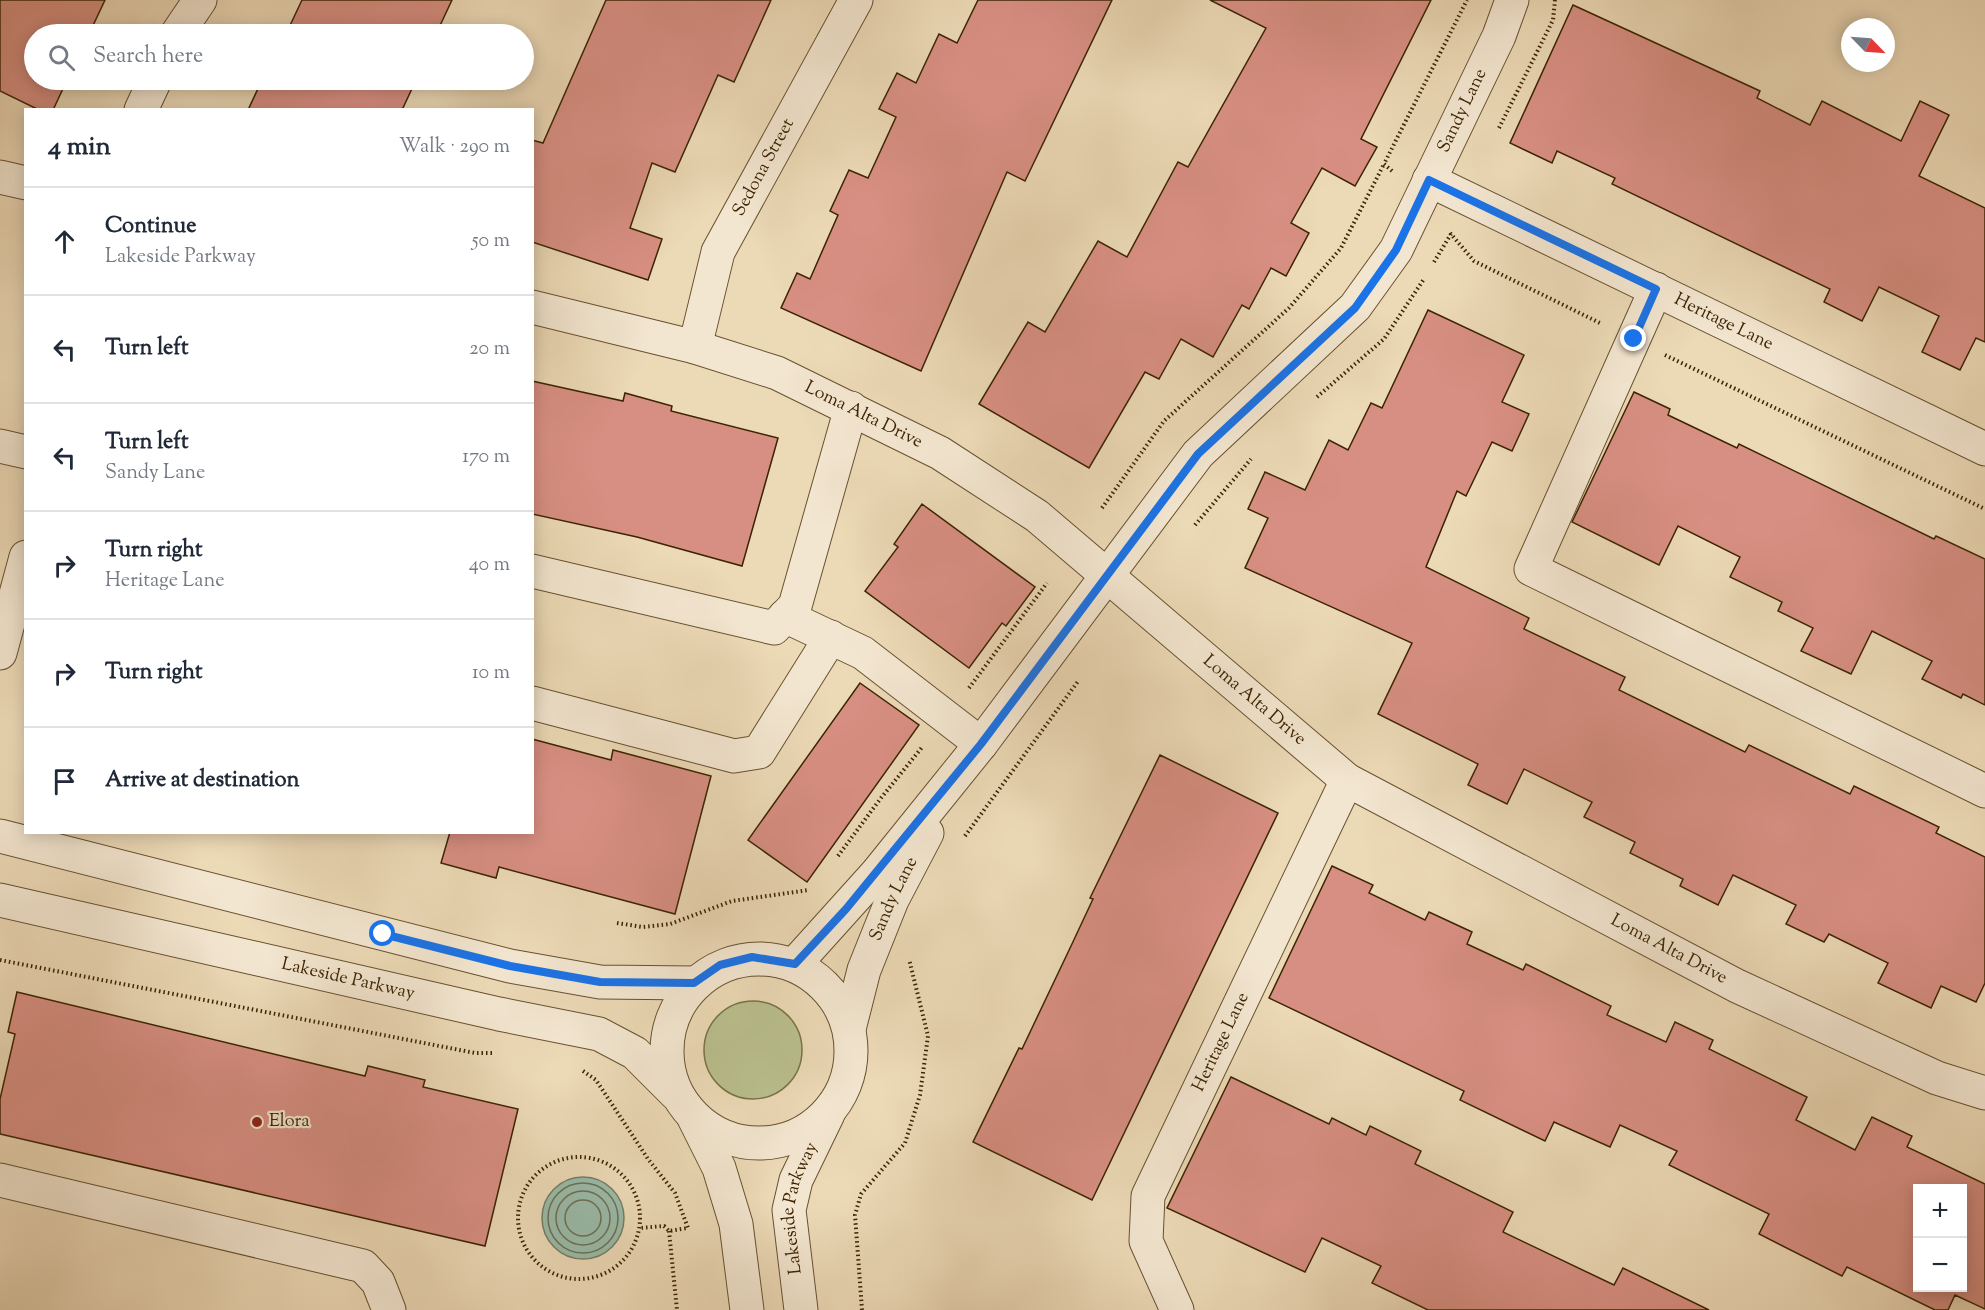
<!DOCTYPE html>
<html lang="en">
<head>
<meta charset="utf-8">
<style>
  body { margin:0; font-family:"Sorts Mill Goudy",serif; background:#f6f6f7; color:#1f2937 }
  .controls { position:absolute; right:18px; bottom:18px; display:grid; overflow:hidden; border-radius:0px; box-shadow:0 3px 15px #0003 }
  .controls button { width:54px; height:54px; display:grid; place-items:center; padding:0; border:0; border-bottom:2px solid #e0e1e3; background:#fff; color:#1f2937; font:30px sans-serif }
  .compass { position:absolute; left:1841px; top:18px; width:54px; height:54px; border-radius:50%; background:#fff; box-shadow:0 3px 15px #0003; rotate:115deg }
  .stop { position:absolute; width:18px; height:18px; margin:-14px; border:4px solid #1a73e8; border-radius:50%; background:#fff }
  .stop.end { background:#1a73e8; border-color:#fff; box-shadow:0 2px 6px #0008 }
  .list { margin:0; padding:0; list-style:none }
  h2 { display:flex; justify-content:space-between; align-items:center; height:78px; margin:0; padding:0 24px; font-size:26px }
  h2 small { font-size:20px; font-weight:400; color:#747a83 }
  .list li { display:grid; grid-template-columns:39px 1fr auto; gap:18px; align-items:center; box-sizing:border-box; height:108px; padding:0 24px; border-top:2px solid #e0e1e3 }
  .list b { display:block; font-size:22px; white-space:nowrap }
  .list p { margin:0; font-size:20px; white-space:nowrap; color:#747a83 }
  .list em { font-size:20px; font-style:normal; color:#747a83 }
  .icon { flex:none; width:33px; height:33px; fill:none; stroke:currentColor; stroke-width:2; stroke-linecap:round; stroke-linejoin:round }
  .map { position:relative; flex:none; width:1985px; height:1310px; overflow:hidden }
  .search { position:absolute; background:#fff; box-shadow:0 3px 15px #0003; left:24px; top:24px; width:510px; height:66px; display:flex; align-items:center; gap:15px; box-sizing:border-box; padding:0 21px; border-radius:33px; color:#747a83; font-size:22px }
  .panel { position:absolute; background:#fff; box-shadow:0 3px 15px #0003; left:24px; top:108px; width:510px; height:726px; border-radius:0px }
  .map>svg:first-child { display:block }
  .green { fill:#b9bf8d; stroke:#7a7248; stroke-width:1.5 }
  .water { fill:#9abba9; stroke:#747f66; stroke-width:1.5 }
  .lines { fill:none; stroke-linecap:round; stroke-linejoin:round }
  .shore { stroke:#6b7056; stroke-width:1.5 }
  .building { fill:#d88f83; stroke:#3c2402; stroke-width:1.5; fill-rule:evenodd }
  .minor-casing { stroke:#68512f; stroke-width:35 }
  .path { stroke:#3c2402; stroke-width:4; stroke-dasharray:1.5 3; stroke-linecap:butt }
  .minor { stroke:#f3e6d0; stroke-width:33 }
  .route { stroke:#1a73e8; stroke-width:8 }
  .poi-dot { fill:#8f2418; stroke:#f3e6d0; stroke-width:2 }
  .labels { text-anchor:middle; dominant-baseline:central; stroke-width:4.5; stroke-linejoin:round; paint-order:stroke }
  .street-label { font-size:18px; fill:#3c2402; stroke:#f3e6d0 }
  .poi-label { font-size:18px; fill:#3c2402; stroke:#f3e6d0; text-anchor:start }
</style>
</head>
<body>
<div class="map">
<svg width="1985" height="1310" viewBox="0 0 1985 1310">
  <rect width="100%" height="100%" fill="#ecd9b6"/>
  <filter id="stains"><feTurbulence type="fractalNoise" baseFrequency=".00333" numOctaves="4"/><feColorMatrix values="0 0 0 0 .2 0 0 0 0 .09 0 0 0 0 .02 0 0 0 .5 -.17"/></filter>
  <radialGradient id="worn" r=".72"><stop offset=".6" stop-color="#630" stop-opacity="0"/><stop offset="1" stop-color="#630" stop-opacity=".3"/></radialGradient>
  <circle class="green" cx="753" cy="1050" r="49"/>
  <circle class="water" cx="583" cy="1218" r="41"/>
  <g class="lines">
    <g class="shore">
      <circle cx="583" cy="1218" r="35"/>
      <circle cx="583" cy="1218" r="27"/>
      <circle cx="583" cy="1218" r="18"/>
    </g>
  </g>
  <g class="building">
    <polygon points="0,0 105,0 89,34 34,34 34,80 67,80 53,110 39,110 0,91"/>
    <polygon points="302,0 452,0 436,34 286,34"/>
    <polygon points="606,0 771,0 734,82 718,75 675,172 652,163 630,228 662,239 648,280 532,242 532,140 543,143"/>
    <polygon points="978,0 1112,0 1025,181 1007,172 921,371 781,308 797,273 810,279 838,215 830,211 849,170 868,178 896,117 879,109 897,73 916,83 939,34 957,43"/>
    <polygon points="1210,0 1431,0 1361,139 1377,147 1355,186 1322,168 1291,223 1309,233 1286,276 1271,268 1249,309 1242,305 1213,357 1181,339 1159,379 1145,372 1089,468 979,404 1028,322 1045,332 1098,241 1127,257 1178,162 1188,167 1266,28"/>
    <polygon points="1573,5 1760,91 1757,98 1810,125 1822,101 1901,141 1920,101 1949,115 1919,176 1985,208 1985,342 1976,338 1960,370 1922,352 1939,316 1879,287 1862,321 1824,302 1830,289 1612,184 1615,178 1557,151 1552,163 1510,143"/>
    <polygon points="262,80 416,80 402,110 248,110"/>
    <polygon points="1428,310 1524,355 1502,402 1529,414 1512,451 1492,442 1466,496 1457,491 1426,567 1529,618 1524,629 1625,677 1619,690 1745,752 1749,745 1850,794 1854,786 1939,827 1936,833 1985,857 1985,983 1976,1002 1941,986 1931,1008 1878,983 1888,963 1829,934 1824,942 1786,924 1796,905 1733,875 1718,905 1680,886 1683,879 1630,853 1635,842 1584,817 1592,802 1524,769 1507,804 1468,785 1478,764 1378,714 1412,643 1245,568 1268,518 1248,509 1265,472 1305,490 1329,440 1348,450 1371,403 1382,408"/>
    <polygon points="532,381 623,401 625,393 672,406 671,411 778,438 742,566 637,537 532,514"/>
    <polygon points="1634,392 1670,409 1668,415 1737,448 1739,444 1934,539 1936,536 1985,559 1985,705 1963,694 1961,698 1922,679 1932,661 1872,631 1851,674 1801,651 1813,628 1778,611 1782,602 1730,577 1740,557 1678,526 1659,565 1572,522"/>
    <polygon points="922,504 1035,587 1006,626 1002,623 969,668 865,591 898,547 894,544"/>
    <polygon points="860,683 919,725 807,882 748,840"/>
    <polygon points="532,739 611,760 613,750 711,776 675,914 499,867 496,878 441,863 450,832 532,832"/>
    <polygon points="1160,755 1278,813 1092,1200 973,1142 1019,1048 1022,1049 1071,946 1093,899 1090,898"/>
    <path d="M1332,866L1373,885L1369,893L1425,920L1429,912L1472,932L1467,944L1523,970L1526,964L1611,1006L1607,1015L1666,1042L1675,1022L1713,1040L1709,1049L1807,1097L1796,1120L1855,1150L1872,1117L1912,1136L1907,1147L1985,1184V1309L1955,1295L1948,1310H1935L1847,1267L1842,1276L1759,1234L1769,1214L1669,1165L1677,1151L1620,1125L1610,1147L1554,1122L1545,1141L1460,1100L1464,1091L1269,998ZM1917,1188H1962V1287H1917Z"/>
    <polygon points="17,992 365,1076 368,1066 425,1080 423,1087 518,1109 485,1246 0,1134 0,1099 15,1034 8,1032"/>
    <polygon points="1231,1077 1329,1124 1332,1118 1366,1135 1370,1126 1421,1151 1415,1164 1513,1212 1503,1232 1614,1285 1623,1268 1709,1310 1428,1310 1372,1283 1381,1266 1322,1238 1305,1272 1167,1208"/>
  </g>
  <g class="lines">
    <g class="minor-casing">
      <g id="minor">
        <polyline points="177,34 200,0"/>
        <polyline points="141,110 155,80"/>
        <polyline points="0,177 26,183"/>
        <path id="s1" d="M1429,180L1985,449"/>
        <polyline points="1656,289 1531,569 1985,791"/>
        <path id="s2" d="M532,307L695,347L777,373L940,453L1037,516L1347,780L1737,986L1937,1078L1985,1093"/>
        <path id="s3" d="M695,347L718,252L856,0"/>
        <polyline points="0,446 26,452"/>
        <polyline points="532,571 774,628 795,606 851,408"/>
        <polyline points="785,616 863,653 981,744"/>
        <polyline points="0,653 26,557"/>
        <polyline points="532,703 734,756 759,752 831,637"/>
        <polyline points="0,836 510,966 600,982 694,983"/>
        <path id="s4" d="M0,900L499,1014L599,1034L635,1053L676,1094"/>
        <circle cx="759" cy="1051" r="92"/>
        <path id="s5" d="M795,964L877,873L981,744L1198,454L1355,307L1396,250L1499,36L1512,0"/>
        <path id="s6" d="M849,1029L864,970L892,900L927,833"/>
        <polyline points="694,1118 719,1168 736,1224 747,1310"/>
        <polyline points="0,1180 363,1266 378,1282 389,1310"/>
        <path id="s7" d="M801,1310L789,1210L796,1180L828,1114"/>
        <path id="s8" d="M1177,1310L1146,1241L1148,1196L1347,780"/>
      </g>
    </g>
    <g class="path">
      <polyline points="1499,128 1553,20 1555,0"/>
      <polyline points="1392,171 1384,164 1467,0"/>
      <polyline points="1450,233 1474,261 1602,324"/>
      <polyline points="1434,262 1451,234"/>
      <polyline points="1665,355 1985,509"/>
      <polyline points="1317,397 1384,339 1424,279"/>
      <polyline points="1102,508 1164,421 1289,308 1341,248 1384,164"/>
      <polyline points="1195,525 1251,459"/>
      <polyline points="969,688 1047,583"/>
      <polyline points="965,836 1079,680"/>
      <polyline points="838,856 881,798 923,746"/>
      <polyline points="617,923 643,927 670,924 732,901 809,890"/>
      <polyline points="0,960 475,1053 494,1053"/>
      <polyline points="583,1071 596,1080 648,1159 675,1193 688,1228 669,1231 664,1226 640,1228"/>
      <circle cx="579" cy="1218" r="61"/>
      <polyline points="669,1231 677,1310"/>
      <polyline points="862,1310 855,1215 861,1194 905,1143 920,1095 928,1036 909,959"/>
    </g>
    <use href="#minor" class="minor"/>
  </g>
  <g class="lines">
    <polyline class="route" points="383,934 510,966 600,982 694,983 720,965 752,957 795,964 846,909 981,744 1198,454 1355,308 1396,250 1429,180 1656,289 1634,339"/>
  </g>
  <circle class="poi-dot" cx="257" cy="1122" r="6"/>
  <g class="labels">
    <g class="street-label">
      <text stroke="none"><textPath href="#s5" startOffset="1090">Sandy Lane</textPath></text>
      <text stroke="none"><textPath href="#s3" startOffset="194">Sedona Street</textPath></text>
      <text stroke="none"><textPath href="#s1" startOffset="327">Heritage Lane</textPath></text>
      <text stroke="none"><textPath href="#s2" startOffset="350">Loma Alta Drive</textPath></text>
      <text stroke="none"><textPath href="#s2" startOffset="836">Loma Alta Drive</textPath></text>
      <text stroke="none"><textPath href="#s6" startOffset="138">Sandy Lane</textPath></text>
      <text stroke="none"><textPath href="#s2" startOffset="1322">Loma Alta Drive</textPath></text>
      <text stroke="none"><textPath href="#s4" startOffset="357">Lakeside Parkway</textPath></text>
      <text stroke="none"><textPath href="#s8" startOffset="291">Heritage Lane</textPath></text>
      <text stroke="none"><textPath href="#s7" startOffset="104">Lakeside Parkway</textPath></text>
    </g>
    <g class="poi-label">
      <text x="269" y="1122">Elora</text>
    </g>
  </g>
  <rect width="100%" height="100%" filter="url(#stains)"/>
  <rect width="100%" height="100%" fill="url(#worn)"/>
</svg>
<div class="controls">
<button>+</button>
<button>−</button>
</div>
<svg class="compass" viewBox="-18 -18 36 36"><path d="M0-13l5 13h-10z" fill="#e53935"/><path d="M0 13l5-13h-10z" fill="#747a83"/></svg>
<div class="stop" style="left:383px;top:934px"></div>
<div class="stop end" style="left:1634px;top:339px"></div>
<div class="search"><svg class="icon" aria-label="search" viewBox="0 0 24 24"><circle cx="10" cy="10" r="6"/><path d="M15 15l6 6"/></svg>Search here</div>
<section class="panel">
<h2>4 min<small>Walk · 290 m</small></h2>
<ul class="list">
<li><svg class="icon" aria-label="ahead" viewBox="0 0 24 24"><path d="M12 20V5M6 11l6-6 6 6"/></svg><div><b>Continue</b><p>Lakeside Parkway</p></div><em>50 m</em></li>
<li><svg class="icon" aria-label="left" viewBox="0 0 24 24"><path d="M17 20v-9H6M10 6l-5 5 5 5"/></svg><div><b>Turn left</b></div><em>20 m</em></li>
<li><svg class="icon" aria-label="left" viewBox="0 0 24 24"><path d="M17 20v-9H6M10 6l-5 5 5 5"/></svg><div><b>Turn left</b><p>Sandy Lane</p></div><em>170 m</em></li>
<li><svg class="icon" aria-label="right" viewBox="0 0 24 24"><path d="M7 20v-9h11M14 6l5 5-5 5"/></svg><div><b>Turn right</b><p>Heritage Lane</p></div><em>40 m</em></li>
<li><svg class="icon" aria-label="right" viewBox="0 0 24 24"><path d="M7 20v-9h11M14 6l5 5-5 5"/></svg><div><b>Turn right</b></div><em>10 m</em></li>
<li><svg class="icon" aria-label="arrive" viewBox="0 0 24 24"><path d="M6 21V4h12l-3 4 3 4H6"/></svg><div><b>Arrive at destination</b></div></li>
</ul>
</section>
</div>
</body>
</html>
